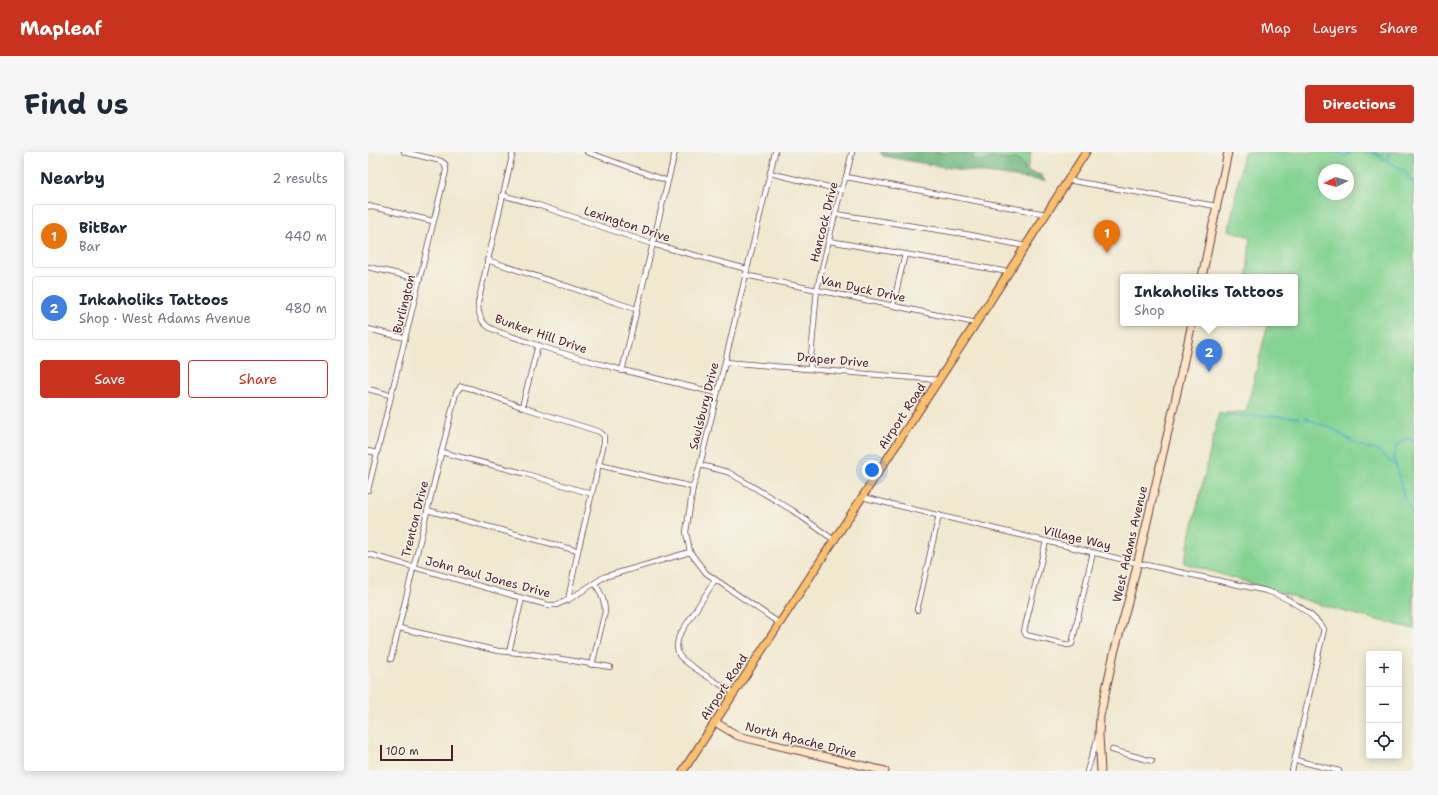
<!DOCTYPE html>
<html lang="en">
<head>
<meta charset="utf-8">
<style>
  body { margin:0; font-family:"Shantell Sans",sans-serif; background:#f6f6f7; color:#1f2937 }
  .controls { position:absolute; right:12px; bottom:12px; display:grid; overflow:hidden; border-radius:4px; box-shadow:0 2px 10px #0003 }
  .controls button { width:36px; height:36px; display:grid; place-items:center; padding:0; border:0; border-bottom:1px solid #e0e1e3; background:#fff; color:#1f2937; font:20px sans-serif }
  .compass { position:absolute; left:950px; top:12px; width:36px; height:36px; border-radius:50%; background:#fff; box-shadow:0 2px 10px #0003; rotate:265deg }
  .scale { position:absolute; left:12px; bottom:10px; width:73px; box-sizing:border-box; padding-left:4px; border:2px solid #4a1f2b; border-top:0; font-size:11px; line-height:14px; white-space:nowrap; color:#4a1f2b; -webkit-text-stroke:3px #f7f3e8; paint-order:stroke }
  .you { position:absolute; left:504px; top:318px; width:14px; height:14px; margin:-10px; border:3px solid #fff; border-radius:50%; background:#1a73e8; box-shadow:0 0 0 6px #1a73e833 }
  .badge { display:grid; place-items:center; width:26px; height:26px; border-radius:50%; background:#c8321e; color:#fff; font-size:13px; font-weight:700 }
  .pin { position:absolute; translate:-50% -33px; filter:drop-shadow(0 1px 2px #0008) }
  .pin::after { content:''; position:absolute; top:21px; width:14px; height:12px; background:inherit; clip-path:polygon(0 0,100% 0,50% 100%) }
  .popup { position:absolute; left:752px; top:122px; width:178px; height:52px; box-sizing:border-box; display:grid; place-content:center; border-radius:4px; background:#fff; filter:drop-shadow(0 1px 3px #0005); font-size:13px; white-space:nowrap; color:#747a83 }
  .popup b { font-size:15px; color:#1f2937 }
  .popup::after { content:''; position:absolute; left:50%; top:100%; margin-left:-8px; border:8px solid transparent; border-top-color:#fff }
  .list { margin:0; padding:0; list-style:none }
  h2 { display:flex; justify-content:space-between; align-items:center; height:52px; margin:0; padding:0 16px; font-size:17px }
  h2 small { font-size:13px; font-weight:400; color:#747a83 }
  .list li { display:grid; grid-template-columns:26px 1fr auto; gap:12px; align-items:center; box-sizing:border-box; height:64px; margin:0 8px 8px; padding:0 8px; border:1px solid #e0e1e3; border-radius:4px }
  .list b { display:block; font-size:15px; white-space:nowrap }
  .list p { margin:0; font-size:13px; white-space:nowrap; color:#747a83 }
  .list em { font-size:13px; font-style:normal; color:#747a83 }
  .actions { display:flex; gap:8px; padding:12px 16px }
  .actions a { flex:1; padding:9px 0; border:1px solid #c8321e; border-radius:4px; text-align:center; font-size:14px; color:#c8321e }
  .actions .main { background:#c8321e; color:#fff }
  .icon { flex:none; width:22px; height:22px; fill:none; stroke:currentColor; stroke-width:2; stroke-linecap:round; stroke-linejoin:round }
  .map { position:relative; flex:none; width:1046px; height:619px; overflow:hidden; border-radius:4px }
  header { display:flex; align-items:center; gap:24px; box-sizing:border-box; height:56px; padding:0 20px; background:#c8321e; color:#fff }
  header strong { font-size:19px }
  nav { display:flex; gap:22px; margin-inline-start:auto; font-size:14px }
  .intro { display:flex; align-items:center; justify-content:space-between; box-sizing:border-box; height:96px; padding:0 24px }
  h1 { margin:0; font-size:28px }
  .button { padding:10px 18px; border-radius:4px; background:#c8321e; color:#fff; font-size:14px; font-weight:700 }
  main { display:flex; gap:24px; padding:0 24px }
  aside { flex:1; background:#fff; border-radius:4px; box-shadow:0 2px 10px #0003 }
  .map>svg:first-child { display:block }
  .green { fill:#84d393; stroke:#67795f; fill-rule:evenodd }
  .forest { fill:#6bb57d; stroke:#5a6a54 }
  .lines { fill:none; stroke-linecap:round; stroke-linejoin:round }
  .stream { stroke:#45aec4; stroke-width:1.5 }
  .street-casing { stroke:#633d44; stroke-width:6 }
  .secondary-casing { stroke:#633d44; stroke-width:9 }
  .primary-casing { stroke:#633d44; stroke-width:9 }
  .street { stroke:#fff; stroke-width:4.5 }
  .secondary { stroke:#fde5c5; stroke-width:7 }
  .primary { stroke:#f9bf6d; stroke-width:7 }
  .labels { text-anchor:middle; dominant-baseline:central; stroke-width:3; stroke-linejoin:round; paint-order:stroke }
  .street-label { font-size:12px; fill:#4a1f2b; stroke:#f7f3e8 }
</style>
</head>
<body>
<header>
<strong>Mapleaf</strong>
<nav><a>Map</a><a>Layers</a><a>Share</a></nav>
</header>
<div class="intro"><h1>Find us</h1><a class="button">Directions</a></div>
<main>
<aside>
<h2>Nearby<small>2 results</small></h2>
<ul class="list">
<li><span class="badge" style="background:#e8710a">1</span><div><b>BitBar</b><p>Bar</p></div><em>440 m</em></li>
<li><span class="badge" style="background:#3f7fe0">2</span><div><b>Inkaholiks Tattoos</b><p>Shop · West Adams Avenue</p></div><em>480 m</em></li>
</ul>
<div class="actions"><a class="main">Save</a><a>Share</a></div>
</aside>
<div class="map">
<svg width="1046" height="619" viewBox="0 0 1046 619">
  <rect width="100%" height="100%" fill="#f7f3e8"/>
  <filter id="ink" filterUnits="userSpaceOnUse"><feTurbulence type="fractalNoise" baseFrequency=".025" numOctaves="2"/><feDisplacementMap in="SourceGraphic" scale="8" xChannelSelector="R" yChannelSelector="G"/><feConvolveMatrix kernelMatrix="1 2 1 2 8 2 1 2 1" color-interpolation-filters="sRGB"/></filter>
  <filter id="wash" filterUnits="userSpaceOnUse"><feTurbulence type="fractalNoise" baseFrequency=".012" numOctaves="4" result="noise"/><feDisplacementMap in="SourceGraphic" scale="16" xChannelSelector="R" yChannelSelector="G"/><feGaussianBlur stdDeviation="0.9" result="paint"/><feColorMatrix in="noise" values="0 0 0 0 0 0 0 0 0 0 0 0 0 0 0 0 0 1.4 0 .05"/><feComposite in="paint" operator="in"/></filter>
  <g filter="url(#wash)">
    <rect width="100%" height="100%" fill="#f0e8cf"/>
    <g class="green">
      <polygon points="606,0 663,0 659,19 654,11 648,7 641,8 624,6 615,10 602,6 606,3"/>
      <path d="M876,0H1046V477L970,458L816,411L851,261L878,260L900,171H927V125H879L882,85L861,78ZM956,18H980V42H956Z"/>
    </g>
    <polygon class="forest" points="512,0 606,0 606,3 602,6 615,10 624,6 641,8 648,7 654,11 659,19 673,23 677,29 581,16 515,4"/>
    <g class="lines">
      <g class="stream">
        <polyline points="968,0 977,4 984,0"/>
        <polyline points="1004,0 1038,20 1041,27 1046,30"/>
        <polyline points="1019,8 1021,0"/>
        <polyline points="855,264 907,264 931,266"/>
        <polyline points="937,266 965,277 988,292 1010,299 1029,315"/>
        <polyline points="1046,286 1045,290 1041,286 1036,287 1028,295 1026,306 1036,345 1046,364"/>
      </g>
    </g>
  </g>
  <g filter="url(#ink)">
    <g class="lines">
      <g class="street-casing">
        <g id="street">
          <path d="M145,0L110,151C110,159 111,167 118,173C127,181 148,185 160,190C222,211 285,226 349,241"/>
          <polyline points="219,0 300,29"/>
          <polyline points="407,0 357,210 332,313 325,335 318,380 322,400 338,421 411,471"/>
          <polyline points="402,21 473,38"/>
          <polyline points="478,25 678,62"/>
          <polyline points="699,28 848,54"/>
          <polyline points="134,43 170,53 284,92 379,117"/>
          <polyline points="0,54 65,69"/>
          <polyline points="468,62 603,83 657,94"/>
          <polyline points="461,89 641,120"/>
          <polyline points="119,108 268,157"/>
          <polyline points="0,115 52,127"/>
          <polyline points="377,123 608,171"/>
          <polyline points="525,153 537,102"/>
          <polyline points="0,177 37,186"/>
          <polyline points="357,210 571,228"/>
          <polyline points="442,216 449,137 473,38 478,25 484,0"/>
          <polyline points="254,219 307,0"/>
          <polyline points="0,237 22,243"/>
          <polyline points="154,255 170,193"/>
          <polyline points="0,299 9,301"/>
          <polyline points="73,300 155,321 224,342"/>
          <polyline points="231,313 325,335"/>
          <polyline points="332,313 360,320 424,358 466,388"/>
          <polyline points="0,338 78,19 77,12 73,9 36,0"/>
          <path d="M494,345L769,411L899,439C920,446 942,459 956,477L924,619"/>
          <polyline points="59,358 210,399"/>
          <polyline points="678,389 656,479 658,483 700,493 704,492 725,400"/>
          <polyline points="0,402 154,446 180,453 188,453 200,448 236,425 322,400"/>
          <path d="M347,428L311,484C309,491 308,496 311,503C315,511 355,534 366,541"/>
          <polyline points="549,458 571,363"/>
          <polyline points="31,476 130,499 163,502 242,515"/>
          <polyline points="141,500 154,446"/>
          <polyline points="23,507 88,241 93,234 105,237 154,255 232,280 236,284 236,291 210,399 200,448"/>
          <path d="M224,513L237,460C237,448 232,440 227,431"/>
          <polyline points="744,598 784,609"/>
          <polyline points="927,608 971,619"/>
          <polyline points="719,619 730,585"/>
        </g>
      </g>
      <g class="secondary-casing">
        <g id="secondary">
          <polyline points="834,125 860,0"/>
          <polyline points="347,570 370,584 378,586 517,619"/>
          <polyline points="733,619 731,583 732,564 746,501 763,439 806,254 824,171"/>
        </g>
      </g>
      <g class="primary-casing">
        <polyline id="primary" points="315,619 608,171 718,0"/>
      </g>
      <use href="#street" class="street"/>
      <use href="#secondary" class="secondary"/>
      <use href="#primary" class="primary"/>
    </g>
  </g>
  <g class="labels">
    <g class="street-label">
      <text transform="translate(456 70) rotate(-76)">Hancock Drive</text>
      <text transform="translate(259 72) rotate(18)">Lexington Drive</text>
      <text transform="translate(495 137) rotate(12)">Van Dyck Drive</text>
      <text transform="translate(36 152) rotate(-76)">Burlington</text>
      <text transform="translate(173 182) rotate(19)">Bunker Hill Drive</text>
      <text transform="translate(465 208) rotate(5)">Draper Drive</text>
      <text transform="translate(336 254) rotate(-76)">Saulsbury Drive</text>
      <text transform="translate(534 264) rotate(-57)">Airport Road</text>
      <text transform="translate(47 367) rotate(-76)">Trenton Drive</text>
      <text transform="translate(709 386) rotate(13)">Village Way</text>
      <text transform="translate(762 392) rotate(-77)">West Adams Avenue</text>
      <text transform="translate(120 425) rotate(15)">John Paul Jones Drive</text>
      <text transform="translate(356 535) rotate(-57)">Airport Road</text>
      <text transform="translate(433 588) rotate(14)">North Apache Drive</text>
    </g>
  </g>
</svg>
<div class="controls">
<button>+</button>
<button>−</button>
<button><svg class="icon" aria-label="locate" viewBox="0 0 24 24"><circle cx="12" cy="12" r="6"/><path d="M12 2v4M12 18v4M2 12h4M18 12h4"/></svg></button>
</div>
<svg class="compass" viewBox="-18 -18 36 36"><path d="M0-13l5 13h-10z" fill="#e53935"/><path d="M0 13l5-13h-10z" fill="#747a83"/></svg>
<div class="scale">100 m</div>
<div class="you"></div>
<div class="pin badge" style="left:739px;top:101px;background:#e8710a">1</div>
<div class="pin badge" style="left:841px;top:220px;background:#3f7fe0">2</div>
<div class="popup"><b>Inkaholiks Tattoos</b>Shop</div>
</div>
</main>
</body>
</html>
